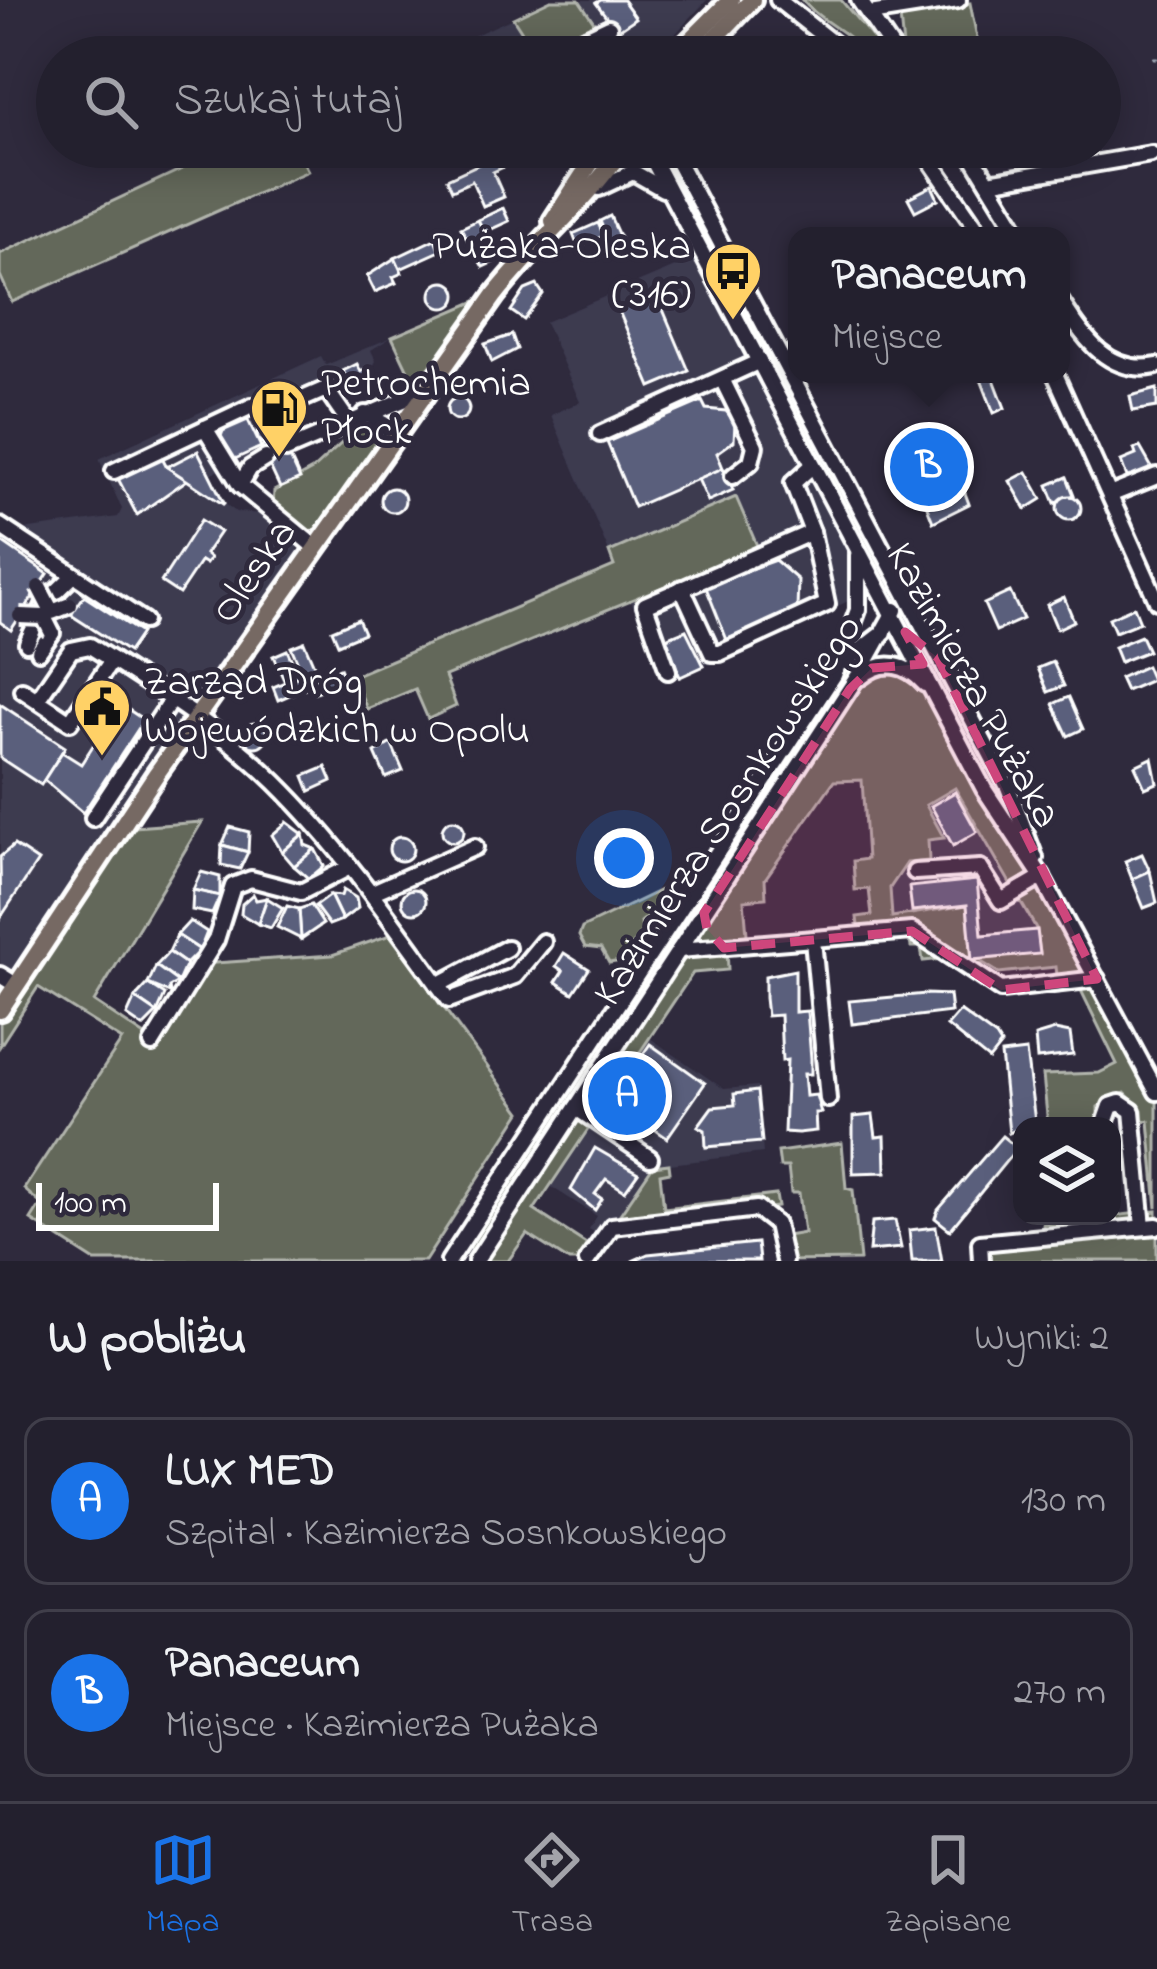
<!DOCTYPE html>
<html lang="pl">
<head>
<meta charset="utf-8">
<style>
  body { margin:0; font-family:"Indie Flower",sans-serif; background:#2b2836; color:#f1f3f6 }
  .controls { position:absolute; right:36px; bottom:36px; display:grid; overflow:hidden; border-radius:24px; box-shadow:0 6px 30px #0003 }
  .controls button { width:108px; height:108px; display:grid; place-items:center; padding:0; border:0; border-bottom:3px solid #403e4a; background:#23202e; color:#f1f3f6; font:60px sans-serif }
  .scale { position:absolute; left:36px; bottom:30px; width:183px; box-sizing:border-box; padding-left:12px; border:6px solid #fff; border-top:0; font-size:33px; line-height:42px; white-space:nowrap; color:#fff; -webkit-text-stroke:9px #2f2a3d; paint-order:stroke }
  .you { position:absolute; left:624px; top:858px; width:42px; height:42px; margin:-30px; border:9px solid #fff; border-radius:50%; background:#1a73e8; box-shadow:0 0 0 18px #1a73e833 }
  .badge { display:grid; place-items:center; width:78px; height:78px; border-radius:50%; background:#1a73e8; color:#fff; font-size:39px; font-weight:700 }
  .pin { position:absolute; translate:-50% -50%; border:6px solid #fff; box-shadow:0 3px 12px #0006 }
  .popup { position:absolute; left:788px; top:227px; width:282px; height:156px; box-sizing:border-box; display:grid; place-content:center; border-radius:24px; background:#23202e; filter:drop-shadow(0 3px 9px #0005); font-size:39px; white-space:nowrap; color:#a3a3aa }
  .popup b { font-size:45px; color:#f1f3f6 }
  .popup::after { content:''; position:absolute; left:50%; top:100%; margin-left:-24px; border:24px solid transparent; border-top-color:#23202e }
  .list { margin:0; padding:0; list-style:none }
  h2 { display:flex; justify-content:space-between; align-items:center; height:156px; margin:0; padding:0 48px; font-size:51px }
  h2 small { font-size:39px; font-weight:400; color:#a3a3aa }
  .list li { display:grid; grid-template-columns:78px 1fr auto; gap:36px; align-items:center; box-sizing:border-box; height:168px; margin:0 24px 24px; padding:0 24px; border:3px solid #403e4a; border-radius:24px }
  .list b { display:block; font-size:45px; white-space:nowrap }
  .list p { margin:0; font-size:39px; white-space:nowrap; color:#a3a3aa }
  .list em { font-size:39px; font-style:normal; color:#a3a3aa }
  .icon { flex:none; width:66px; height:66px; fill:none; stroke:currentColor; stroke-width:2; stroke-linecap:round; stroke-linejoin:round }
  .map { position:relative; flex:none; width:1157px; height:1261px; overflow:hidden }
  .search { position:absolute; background:#23202e; box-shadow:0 6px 30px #0003; left:36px; right:36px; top:36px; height:132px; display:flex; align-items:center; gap:30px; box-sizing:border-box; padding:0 42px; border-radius:66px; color:#a3a3aa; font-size:45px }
  .sheet { height:540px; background:#23202e }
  nav { display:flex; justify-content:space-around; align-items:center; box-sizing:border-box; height:168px; border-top:3px solid #403e4a; background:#23202e; font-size:33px; color:#a3a3aa }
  nav a { display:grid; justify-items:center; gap:6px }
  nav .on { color:#1a73e8 }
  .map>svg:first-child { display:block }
  .built { fill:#3c3a50 }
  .green { fill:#63685a; stroke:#b1b4ac; stroke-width:3; fill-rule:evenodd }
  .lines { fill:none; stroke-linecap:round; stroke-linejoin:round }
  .stream { stroke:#9da7b5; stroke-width:3 }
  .building { fill:#5a5f7c; stroke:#fff; stroke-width:3 }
  .minor-casing { stroke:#fff; stroke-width:22 }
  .major-casing { stroke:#fff; stroke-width:26 }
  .minor { stroke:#2f2a3d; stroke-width:14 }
  .major { stroke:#766964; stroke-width:16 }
  .minor-bridge-casing { stroke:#fff; stroke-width:22; stroke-linecap:butt }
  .minor-bridge { stroke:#2f2a3d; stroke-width:14 }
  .marked { fill:#ce467c; fill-opacity:0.2; stroke:#ce467c; stroke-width:9; stroke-dasharray:24 15; stroke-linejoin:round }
  .labels { text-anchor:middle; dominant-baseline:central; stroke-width:10; stroke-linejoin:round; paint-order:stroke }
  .poi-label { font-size:42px; fill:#fff; stroke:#2f2a3d; text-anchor:start }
  .street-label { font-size:42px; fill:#fff; stroke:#2f2a3d }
</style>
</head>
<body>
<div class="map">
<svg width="1157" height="1261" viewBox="0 0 1157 1261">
  <rect width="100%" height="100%" fill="#2f2a3d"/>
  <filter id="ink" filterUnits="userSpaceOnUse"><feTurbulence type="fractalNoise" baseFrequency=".00833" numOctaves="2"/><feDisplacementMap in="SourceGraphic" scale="24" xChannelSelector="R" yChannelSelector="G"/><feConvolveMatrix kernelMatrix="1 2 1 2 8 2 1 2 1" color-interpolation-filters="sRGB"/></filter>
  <g filter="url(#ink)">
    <g class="built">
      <polygon points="579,0 707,0 654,57 618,57"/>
      <polygon points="513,18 538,57 426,57"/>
      <polygon points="701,256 856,544 860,596 665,683 631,601 758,547 735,497 609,552 551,415 580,402 545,322"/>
      <polygon points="392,337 371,350 376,361 371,370 361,372 357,364 343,370 347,381 338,385 331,378 254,405 285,416 274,421 282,438 266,443 263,452 210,474 224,503 236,512 264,514 295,538 302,567 0,1005 0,522 15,531 118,517 122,509 99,459 321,356 326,365"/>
      <polygon points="955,788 1037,930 1040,954 972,960 967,906 892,918 890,888 928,839 942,838 925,805"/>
      <polygon points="650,1038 724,1089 757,1086 763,1153 653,1166 602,1237 589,1229 597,1216 550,1186"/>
    </g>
    <g class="green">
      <polygon points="551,0 579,0 596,25 535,52 513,18"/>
      <path d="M802,0H841L873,38L882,36L893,57H868C848,29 823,25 802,0Z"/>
      <polygon points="970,3 978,43 904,57 900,17"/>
      <polygon points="229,147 296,147 308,171 12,302 0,275 0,254"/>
      <polygon points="664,152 882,563 874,567 657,156"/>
      <polygon points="497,292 450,358 411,377 392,337"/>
      <polygon points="366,421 379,425 382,455 327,532 310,535 273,506 274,491 312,470"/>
      <polygon points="736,497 758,548 445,676 456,706 428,719 415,689 367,709 353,676 614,566 609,552"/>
      <path d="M879,665L925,683L1157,1092V1208L1149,1121L1142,1120V1110L1125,1093L1098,1107V1124L1048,1126L1043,1075L1099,1073L1117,1064L1077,982L1058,983L1056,967L999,973L983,963L975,973L953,958L923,961L921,947H911L909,931L859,936L857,917L872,915L869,889L855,890L853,861L867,859L862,780L834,781L765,879L766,898L744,900L748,946L727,948L728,970L693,973L534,1210L594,1249L587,1261H569L527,1234L508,1261H476L850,689ZM955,788L1037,930L1040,953L972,960L967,905L892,917L890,888L907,863L929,861L928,840L944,838L926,805Z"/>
      <polygon points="846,669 852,673 475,1252 467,1246"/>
      <polygon points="202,822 94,1002 151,1040 201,964 332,955 390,935 521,1112 425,1261 95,1261 31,1220 41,1204 24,1189 122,1040 38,987 0,1046 0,1010 120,828"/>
      <polygon points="688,853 693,853 657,909 641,922 642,931 621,961 609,963 601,949 585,947 579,936 582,928 665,888"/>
      <polygon points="842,1143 846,1188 853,1190 860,1260 784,1261 781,1237 804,1233 799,1193 791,1193 788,1167 780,1167 778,1152"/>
      <polygon points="669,1164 670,1172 660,1174 664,1208 776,1195 778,1207 612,1226 653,1166"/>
      <polygon points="1157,1211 1157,1261 981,1261 980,1243 1044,1236 1043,1224"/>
    </g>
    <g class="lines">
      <polyline class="stream" points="1154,58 1157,58"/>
    </g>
    <g class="building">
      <polygon points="601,0 623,0 636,18 617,31 596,3"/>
      <polygon points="505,152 510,164 493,172 504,197 483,206 472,181 452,190 447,179"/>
      <polygon points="932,186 938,199 915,211 908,198"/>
      <polygon points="503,208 509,221 485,232 478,220"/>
      <polygon points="610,216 624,247 613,251 600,221"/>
      <polygon points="478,220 498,260 483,267 461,228"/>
      <polygon points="598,223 604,236 578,247 573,234"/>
      <polygon points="435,239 440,251 400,269 395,258"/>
      <polygon points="395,258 402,273 393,277 396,283 375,292 367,276"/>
      <circle cx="444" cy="295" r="13"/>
      <polygon points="537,285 543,294 524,320 511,311 525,290"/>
      <polygon points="656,293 689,371 651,387 618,309"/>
      <polygon points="512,335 517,349 492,362 485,344"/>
      <polygon points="357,364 361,372 370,367 380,389 356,399 343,371"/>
      <polygon points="992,374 1005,408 994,413 980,377"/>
      <polygon points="1157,389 1157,407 1133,411 1130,396"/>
      <circle cx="458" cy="409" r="11"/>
      <polygon points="702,401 706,409 726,411 735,422 734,441 717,453 723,468 634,507 607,442"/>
      <polygon points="248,420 261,447 235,459 227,456 220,439 223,431"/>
      <circle cx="268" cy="434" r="11"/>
      <polygon points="281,438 300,479 280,488 261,447"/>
      <polygon points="1140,447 1152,468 1145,475 1127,477 1121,461 1136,455 1134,449"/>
      <polygon points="944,449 953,471 914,486 906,464"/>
      <polygon points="159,451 167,467 187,480 137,515 115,473"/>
      <polygon points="198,451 224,503 223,504 167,467"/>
      <polygon points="723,468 733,490 708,501 698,479"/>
      <polygon points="1027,472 1042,499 1026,509 1010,481"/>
      <polygon points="1067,477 1074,495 1055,503 1048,485"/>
      <polygon points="962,485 969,504 933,522 924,499"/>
      <circle cx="393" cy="500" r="12"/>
      <circle cx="1069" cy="508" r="12"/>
      <polygon points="201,520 220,532 205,554 210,558 206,564 201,561 179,594 161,582"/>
      <polygon points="0,541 48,574 11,630 0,622"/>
      <polygon points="775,560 798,580 797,610 727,640 705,585"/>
      <polygon points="1010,592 1023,619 996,631 984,604"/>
      <polygon points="84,596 141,633 128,652 71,615"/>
      <polygon points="1064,597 1074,621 1057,629 1047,605"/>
      <polygon points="1134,607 1140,622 1115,632 1109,618"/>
      <polygon points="358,619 364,633 338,644 332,630"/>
      <polygon points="686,630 704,666 680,677 664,639"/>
      <polygon points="1141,636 1148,651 1120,662 1114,647"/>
      <polygon points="304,642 316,670 304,676 291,647"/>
      <polygon points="287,650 299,676 285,682 273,656"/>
      <polygon points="1053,662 1064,686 1048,692 1038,668"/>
      <polygon points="1146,666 1152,680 1126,691 1120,678"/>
      <polygon points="340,668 345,680 314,693 309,681"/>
      <polygon points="299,676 304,689 278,700 273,687"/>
      <polygon points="1069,697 1083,729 1068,736 1053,704"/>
      <polygon points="0,704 65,747 41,785 0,758"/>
      <polygon points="120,704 144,720 83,813 44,780 62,752 81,764"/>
      <circle cx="255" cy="735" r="12"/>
      <polygon points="391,743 403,771 386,778 375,753"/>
      <polygon points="1152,758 1157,783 1145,788 1135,766"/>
      <polygon points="326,767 332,781 310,791 304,776"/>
      <polygon points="955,792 977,832 953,846 931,806"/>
      <circle cx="453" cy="831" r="11"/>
      <polygon points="287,822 303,834 282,852 272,835"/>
      <polygon points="230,827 249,832 248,852 222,845"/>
      <polygon points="303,834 305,845 315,849 294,866 282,852"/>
      <circle cx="401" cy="849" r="12"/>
      <polygon points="14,845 38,861 1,917 0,857"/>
      <polygon points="222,845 248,852 240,869 221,865"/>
      <polygon points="315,849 324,866 309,879 294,866"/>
      <polygon points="1142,854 1150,871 1132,879 1125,861"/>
      <polygon points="1150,871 1157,903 1144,908 1132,879"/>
      <polygon points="201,872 220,877 220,896 193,890"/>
      <polygon points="977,880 982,935 1037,930 1040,954 972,960 967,905 912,911 909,887"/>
      <circle cx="414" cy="901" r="12"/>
      <polygon points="193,890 220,896 212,914 192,910"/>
      <polygon points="343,890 356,898 358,908 342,920 330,895 341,896"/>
      <polygon points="253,894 256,900 267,898 258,924 241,914 242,904"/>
      <polygon points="330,895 342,920 329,925 315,906"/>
      <polygon points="267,898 283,908 271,928 258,924"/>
      <polygon points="311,905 323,924 301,939 299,909"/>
      <polygon points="287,906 299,909 301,939 277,927"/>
      <polygon points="190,921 207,932 200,950 177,935"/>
      <polygon points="177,935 200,950 186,964 169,952"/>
      <polygon points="169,952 186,964 178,982 156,966"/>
      <polygon points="564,953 589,969 573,993 556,982 563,971 556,966"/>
      <polygon points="156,966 178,982 169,987 170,993 148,984"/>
      <polygon points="795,970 795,1012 807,1011 811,1058 811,1074 804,1074 806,1096 816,1095 821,1113 815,1113 816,1131 798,1133 784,1132 787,1060 782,1061 780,1015 767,1016 765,998 765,976"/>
      <polygon points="148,984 165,995 157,1013 135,998"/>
      <polygon points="926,994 949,995 951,1012 852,1024 849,1001"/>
      <polygon points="135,998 157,1013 143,1027 127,1016"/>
      <polygon points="960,1011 996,1037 1001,1045 989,1060 947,1026"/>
      <polygon points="1055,1030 1070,1033 1073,1055 1037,1059 1035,1036"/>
      <polygon points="650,1044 705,1083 667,1138 612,1099"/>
      <polygon points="1026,1051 1035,1122 1009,1133 1001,1054"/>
      <polygon points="757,1091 762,1142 706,1147 705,1130 698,1126 712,1107 735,1105 734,1094"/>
      <polygon points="873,1115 876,1137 885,1136 886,1172 853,1173 853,1117"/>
      <polygon points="1002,1136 1017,1148 950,1230 935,1218 938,1210"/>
      <polygon points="595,1148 638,1173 625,1191 606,1179 595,1194 602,1199 595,1210 571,1190"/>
      <polygon points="895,1220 901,1248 869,1251 872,1222"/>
      <polygon points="936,1227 942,1261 912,1261 909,1230"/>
      <polygon points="757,1243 759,1261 632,1261 648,1254"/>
    </g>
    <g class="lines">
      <g class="minor-casing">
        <g id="minor">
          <polyline points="778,0 850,57"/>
          <polyline points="859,0 898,57"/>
          <polyline points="870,14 958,0"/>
          <polyline points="588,37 609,27"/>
          <polyline points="545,57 588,37 603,57"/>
          <polyline points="646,147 984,789 1040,874 1157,1092"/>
          <polyline points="670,147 1008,787 1035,858"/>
          <polyline points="921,147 982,236"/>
          <polyline points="967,147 1021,236"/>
          <polyline points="989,182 1151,154"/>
          <polyline points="599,188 633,172 663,189"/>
          <path d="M1061,302C1084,339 1110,376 1157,366"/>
          <polyline points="1055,374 1157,601"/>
          <polyline points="723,381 755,446 751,462 733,476"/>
          <polyline points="365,414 384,424 393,440"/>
          <polyline points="205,428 240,485"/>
          <polyline points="600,434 758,362"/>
          <polyline points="286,450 429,389"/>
          <polyline points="266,458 250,468 240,485 316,548"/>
          <polyline points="114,471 252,406 273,412 326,389 348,421"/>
          <polyline points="1112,494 1157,476"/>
          <polyline points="0,526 144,621"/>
          <polyline points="682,588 712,653 720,653 827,604 812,532"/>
          <polyline points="27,643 45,603 74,575"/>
          <polyline points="39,651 52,633"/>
          <path d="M112,660C169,697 226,734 275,782C342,848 394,924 449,1000L515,976L543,942"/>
          <polyline points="845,662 884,632"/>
          <polyline points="668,671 645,605 812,532 793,483 813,465"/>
          <path d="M861,677C883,658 907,664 925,684"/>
          <polyline points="22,690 70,722 112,660 90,646 71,650 37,700"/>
          <polyline points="93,818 172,699"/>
          <polyline points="915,872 980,868 1001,901 1042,877"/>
          <polyline points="373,892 475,847"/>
          <polyline points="813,940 828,1099"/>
          <polyline points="679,950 912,931 1001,990 1097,979"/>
          <polyline points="0,975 16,985"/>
          <polyline points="438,985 507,948"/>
          <polyline points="152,1044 216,940 233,886 251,879 301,892 350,867"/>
          <polyline points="576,1108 650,1158"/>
          <polyline points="1104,1126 1111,1106 1120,1103 1132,1111 1143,1227"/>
          <polyline points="449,1261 834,675 858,610 858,555"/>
          <polyline points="476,1261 861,671 895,610"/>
          <polyline points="587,1261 612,1226 757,1209 776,1224 784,1261"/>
          <polyline points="981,1261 980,1243 1157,1226"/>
        </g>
      </g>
      <g class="major-casing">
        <g id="major">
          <polyline points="674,57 731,0"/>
          <polyline points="697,57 752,0"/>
          <polyline points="553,221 601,147"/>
          <path d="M0,1010L157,773L495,295C536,243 586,202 624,147"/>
        </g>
      </g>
      <use href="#minor" class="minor"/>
      <use href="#major" class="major"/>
      <g class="minor-bridge-casing">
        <g id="minor-bridge">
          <polyline points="39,587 52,612 70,605"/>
          <polyline points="20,616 44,617 52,633"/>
        </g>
      </g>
      <use href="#minor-bridge" class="minor-bridge"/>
    </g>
  </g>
  <path class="marked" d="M905,632L938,658L1097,979L1001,990L912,931L724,948L707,929L704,913L850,689L872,668L923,664Z"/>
  <defs>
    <g id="bus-pin" transform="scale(3)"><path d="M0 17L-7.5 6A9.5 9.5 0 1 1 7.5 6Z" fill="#ffd166" stroke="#2f2a3d"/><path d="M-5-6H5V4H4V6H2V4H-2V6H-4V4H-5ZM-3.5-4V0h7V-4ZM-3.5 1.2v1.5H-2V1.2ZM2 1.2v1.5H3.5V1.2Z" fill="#111"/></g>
    <g id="fuel-pin" transform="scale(3)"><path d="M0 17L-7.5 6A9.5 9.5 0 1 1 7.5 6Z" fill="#ffd166" stroke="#2f2a3d"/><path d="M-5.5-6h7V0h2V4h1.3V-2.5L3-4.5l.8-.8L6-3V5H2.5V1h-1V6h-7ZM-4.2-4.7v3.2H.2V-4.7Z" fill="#111"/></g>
    <g id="civic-pin" transform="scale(3)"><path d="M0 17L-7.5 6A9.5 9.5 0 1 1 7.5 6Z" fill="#ffd166" stroke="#2f2a3d"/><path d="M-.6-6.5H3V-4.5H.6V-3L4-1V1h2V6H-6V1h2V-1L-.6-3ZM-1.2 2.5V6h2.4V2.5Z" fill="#111"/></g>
  </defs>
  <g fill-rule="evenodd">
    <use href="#bus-pin" x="733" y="271"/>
    <use href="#fuel-pin" x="279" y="408"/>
    <use href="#civic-pin" x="102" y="707"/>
  </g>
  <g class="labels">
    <g class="poi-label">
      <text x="691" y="247" text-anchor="end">Pużaka-Oleska<tspan x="691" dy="48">(316)</tspan></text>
      <text x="321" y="384">Petrochemia<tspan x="321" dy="48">Płock</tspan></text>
      <text x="144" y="683">Zarząd Dróg<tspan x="144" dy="48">Wojewódzkich w Opolu</tspan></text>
    </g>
    <g class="street-label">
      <text transform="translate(255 572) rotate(-55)">Oleska</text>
      <text transform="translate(972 686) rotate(61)">Kazimierza Pużaka</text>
      <text transform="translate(729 811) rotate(-57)">Kazimierza Sosnkowskiego</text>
    </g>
  </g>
</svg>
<div class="controls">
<button><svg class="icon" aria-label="layers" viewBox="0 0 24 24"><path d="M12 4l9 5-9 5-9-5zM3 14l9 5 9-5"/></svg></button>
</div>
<div class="scale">100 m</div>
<div class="you"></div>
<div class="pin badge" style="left:627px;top:1096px">A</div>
<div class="pin badge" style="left:929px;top:467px">B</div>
<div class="popup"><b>Panaceum</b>Miejsce</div>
<div class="search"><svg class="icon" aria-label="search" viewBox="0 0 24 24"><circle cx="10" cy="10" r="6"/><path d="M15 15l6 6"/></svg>Szukaj tutaj</div>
</div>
<section class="sheet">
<h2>W pobliżu<small>Wyniki: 2</small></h2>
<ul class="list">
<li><span class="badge">A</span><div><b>LUX MED</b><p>Szpital · Kazimierza Sosnkowskiego</p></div><em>130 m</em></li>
<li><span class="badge">B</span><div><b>Panaceum</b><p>Miejsce · Kazimierza Pużaka</p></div><em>270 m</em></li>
</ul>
</section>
<nav>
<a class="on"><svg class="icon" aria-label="map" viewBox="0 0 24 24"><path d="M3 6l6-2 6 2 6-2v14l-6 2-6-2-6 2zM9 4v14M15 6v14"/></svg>Mapa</a>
<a><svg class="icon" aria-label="directions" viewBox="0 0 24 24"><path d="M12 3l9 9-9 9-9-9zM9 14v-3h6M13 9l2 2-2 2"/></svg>Trasa</a>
<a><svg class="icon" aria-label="saved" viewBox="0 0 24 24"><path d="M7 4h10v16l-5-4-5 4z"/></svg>Zapisane</a>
</nav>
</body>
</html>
